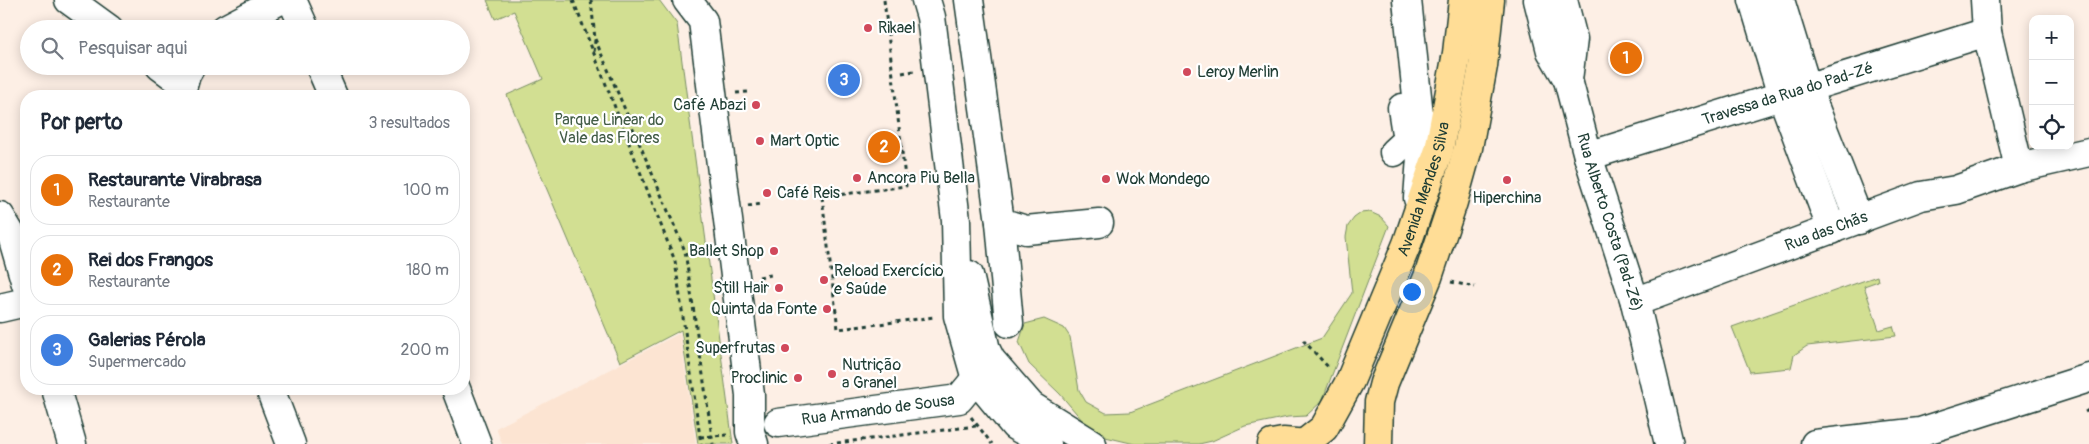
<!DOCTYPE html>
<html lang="pt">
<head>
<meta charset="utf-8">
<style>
  body { margin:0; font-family:Pangolin,sans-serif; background:#f6f6f7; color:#1f2937 }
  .controls { position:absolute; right:15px; top:15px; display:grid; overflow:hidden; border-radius:10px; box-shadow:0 2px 12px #0003 }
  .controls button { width:45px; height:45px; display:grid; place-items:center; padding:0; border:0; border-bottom:1px solid #e0e1e3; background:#fff; color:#1f2937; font:25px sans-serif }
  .you { position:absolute; left:1411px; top:291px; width:18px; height:18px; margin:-12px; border:4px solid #fff; border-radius:50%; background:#1a73e8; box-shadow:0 0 0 8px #1a73e833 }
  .badge { display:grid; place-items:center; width:32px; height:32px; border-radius:50%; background:#d1495b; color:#fff; font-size:16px; font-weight:700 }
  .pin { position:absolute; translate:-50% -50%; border:2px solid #fff; box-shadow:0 1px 5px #0006 }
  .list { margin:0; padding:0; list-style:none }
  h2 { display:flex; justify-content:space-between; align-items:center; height:65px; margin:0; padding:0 20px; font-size:21px }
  h2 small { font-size:16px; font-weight:400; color:#747a83 }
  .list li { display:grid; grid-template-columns:32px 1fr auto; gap:15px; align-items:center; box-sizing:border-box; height:70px; margin:0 10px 10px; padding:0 10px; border:1px solid #e0e1e3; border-radius:20px }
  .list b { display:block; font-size:19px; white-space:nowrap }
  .list p { margin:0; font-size:16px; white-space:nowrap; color:#747a83 }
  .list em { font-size:16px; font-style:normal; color:#747a83 }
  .icon { flex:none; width:28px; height:28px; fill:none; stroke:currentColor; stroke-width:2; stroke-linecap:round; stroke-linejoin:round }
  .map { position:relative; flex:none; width:2089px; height:444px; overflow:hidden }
  .search { position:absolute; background:#fff; box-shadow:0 2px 12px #0003; left:20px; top:20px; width:450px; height:55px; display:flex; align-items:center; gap:12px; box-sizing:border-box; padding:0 18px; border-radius:28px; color:#747a83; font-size:19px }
  .panel { position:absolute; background:#fff; box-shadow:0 2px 12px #0003; left:20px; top:90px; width:450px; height:305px; border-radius:20px }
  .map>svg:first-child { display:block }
  .built { fill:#fce4d2 }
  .green { fill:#d2df92; stroke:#788e63 }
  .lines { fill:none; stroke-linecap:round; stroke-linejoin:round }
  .minor-casing { stroke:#1f3d34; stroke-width:31 }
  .major-casing { stroke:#1f3d34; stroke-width:31 }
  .path { stroke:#1f3d34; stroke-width:3; stroke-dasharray:4 4; stroke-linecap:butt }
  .minor { stroke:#fff; stroke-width:28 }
  .major { stroke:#ffdd96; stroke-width:28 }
  .poi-dot { fill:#d1495b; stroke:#fff; stroke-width:2 }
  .labels { text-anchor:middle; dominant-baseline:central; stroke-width:4.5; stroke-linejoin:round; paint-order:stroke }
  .poi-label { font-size:16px; fill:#1f3d34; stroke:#fff; text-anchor:start }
  .street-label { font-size:16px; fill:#1f3d34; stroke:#fff }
  .park-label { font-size:16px; fill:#435d47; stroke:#fff }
</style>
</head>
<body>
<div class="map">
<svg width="2089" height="444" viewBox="0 0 2089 444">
  <rect width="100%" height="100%" fill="#fdefe5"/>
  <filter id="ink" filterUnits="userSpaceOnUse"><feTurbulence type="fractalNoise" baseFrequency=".02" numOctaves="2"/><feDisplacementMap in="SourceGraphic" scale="10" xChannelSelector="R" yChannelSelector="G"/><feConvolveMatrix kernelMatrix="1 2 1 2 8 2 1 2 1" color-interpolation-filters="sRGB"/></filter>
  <g filter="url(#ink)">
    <polygon class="built" points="680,333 696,444 502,444 496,428"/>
    <g class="green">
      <polygon points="487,0 659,0 677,24 733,444 698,444 681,330 620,362 507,95 543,79 514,11 495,19"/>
      <polygon points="1370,212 1381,217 1389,226 1322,401 1306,416 1288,417 1245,426 1212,441 1199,444 1135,444 1097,435 1082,420 1060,394 1029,364 1019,342 1025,324 1044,319 1064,328 1070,337 1079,390 1086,402 1106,413 1130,412 1322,338 1352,293 1346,237 1348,226 1354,218 1361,213"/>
      <polygon points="1877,276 1878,281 1864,286 1879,330 1893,326 1896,336 1807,346 1794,355 1791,368 1750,372 1732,327"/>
    </g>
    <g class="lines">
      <g class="minor-casing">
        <g id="minor">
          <polyline points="69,0 109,29"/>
          <polyline points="292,0 305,29"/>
          <polyline points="687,0 703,21 750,395 750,432 754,444"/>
          <polyline points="926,0 931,17 956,220 958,316 976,379 1015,426 1047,444"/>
          <polyline points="969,0 1000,222 1009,323"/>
          <polyline points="1407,0 1422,144 1418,198"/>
          <polyline points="1538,0 1551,51 1568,80"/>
          <path id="s1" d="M1563,0L1573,39L1568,80L1588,156L1635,302L1669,444"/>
          <polyline points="1753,0 1782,96 1832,230"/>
          <polyline points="1780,0 1807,88 1859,220"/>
          <polyline points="1985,0 1987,32 2019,168"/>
          <polyline points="225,29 280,0"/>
          <polyline points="160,66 183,83"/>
          <polyline points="320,66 333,96"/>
          <polyline points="180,96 186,75 191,66"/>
          <polyline points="1394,152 1407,140 1402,108"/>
          <path id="s2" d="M1588,156L1987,32"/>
          <polyline points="0,216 12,236 26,284"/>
          <polyline points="1000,222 1026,230 1099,223"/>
          <polyline points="969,275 986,350 991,360 1031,406 1092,444"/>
          <path id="s3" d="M1635,302L1921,196L1956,190L2019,168L2089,152"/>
          <polyline points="0,308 26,302"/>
          <polyline points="56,389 72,444"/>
          <polyline points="270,389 291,444"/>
          <polyline points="456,389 477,444"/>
          <path id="s4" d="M778,423L959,399L987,365"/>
          <polyline points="1815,444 1920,432 2089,378"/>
        </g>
      </g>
      <g class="major-casing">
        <g id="major">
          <path id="s5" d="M1305,443L1324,428L1350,381L1407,244L1439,150L1457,53L1463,0"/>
          <polyline points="1272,444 1283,442 1309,444"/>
          <polyline points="1378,444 1379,402 1384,383 1428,277 1453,202 1468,148 1483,66 1490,0"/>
        </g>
      </g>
      <g class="path">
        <polyline points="573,0 675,261 701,444"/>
        <polyline points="591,0 595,39 594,54"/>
        <polyline points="884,0 906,186 822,197 838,329 935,317"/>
        <polyline points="595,39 685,251 713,444"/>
        <polyline points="902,73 914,71"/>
        <polyline points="736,93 748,92"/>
        <polyline points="748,206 762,204"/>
        <polyline points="759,277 771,275"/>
        <polyline points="1451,282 1475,287"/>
        <polyline points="1303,340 1330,369"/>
        <polyline points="2085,412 2089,410"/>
        <polyline points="971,417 992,444"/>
        <polyline points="700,437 727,435"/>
        <polyline points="829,444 976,426"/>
      </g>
      <use href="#minor" class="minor"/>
      <use href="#major" class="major"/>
    </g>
  </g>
  <g class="poi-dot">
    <circle cx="868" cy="28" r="5"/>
    <circle cx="1187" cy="72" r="5"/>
    <circle cx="756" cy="105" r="5"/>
    <circle cx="760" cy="141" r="5"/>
    <circle cx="857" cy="178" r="5"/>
    <circle cx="1106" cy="179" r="5"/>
    <circle cx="1507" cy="180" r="5"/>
    <circle cx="767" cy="193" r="5"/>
    <circle cx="774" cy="251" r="5"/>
    <circle cx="824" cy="280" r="5"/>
    <circle cx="779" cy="288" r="5"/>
    <circle cx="827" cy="309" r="5"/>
    <circle cx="785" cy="348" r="5"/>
    <circle cx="832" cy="374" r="5"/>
    <circle cx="798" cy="378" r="5"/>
  </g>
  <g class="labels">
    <g class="poi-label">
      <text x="878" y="28">Rikael</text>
      <text x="1197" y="72">Leroy Merlin</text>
      <text x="746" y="105" text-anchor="end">Café Abazi</text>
      <text x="770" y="141">Mart Optic</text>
      <text x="867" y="178">Ancora Piu Bella</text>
      <text x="1116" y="179">Wok Mondego</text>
      <text x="777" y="193">Café Reis</text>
      <text x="1507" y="198" text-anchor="middle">Hiperchina</text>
      <text x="764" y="251" text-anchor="end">Ballet Shop</text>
      <text x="834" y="271">Reload Exercício<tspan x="834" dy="18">e Saúde</tspan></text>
      <text x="769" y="288" text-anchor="end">Still Hair</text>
      <text x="817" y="309" text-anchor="end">Quinta da Fonte</text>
      <text x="775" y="348" text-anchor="end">Superfrutas</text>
      <text x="842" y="365">Nutrição<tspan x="842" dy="18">a Granel</tspan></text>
      <text x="788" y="378" text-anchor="end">Proclinic</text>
    </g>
    <g class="street-label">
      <text stroke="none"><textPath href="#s2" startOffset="209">Travessa da Rua do Pad-Zé</textPath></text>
      <text stroke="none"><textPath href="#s5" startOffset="284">Avenida Mendes Silva</textPath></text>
      <text stroke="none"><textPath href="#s1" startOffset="230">Rua Alberto Costa (Pad-Zé)</textPath></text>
      <text stroke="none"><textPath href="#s3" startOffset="204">Rua das Chãs</textPath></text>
      <text stroke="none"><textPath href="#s4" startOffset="101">Rua Armando de Sousa</textPath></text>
    </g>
    <g class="park-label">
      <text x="609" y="120">Parque Linear do<tspan x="609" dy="18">Vale das Flores</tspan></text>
    </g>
  </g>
</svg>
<div class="controls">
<button>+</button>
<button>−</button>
<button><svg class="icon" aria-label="locate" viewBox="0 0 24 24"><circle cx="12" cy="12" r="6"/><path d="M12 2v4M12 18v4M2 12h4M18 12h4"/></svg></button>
</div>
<div class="you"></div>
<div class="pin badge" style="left:1626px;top:58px;background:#e8710a">1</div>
<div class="pin badge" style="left:884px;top:147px;background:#e8710a">2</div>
<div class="pin badge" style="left:844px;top:80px;background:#3f7fe0">3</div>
<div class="search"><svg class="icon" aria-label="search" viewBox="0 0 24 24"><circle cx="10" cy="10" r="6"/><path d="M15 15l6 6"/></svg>Pesquisar aqui</div>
<section class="panel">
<h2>Por perto<small>3 resultados</small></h2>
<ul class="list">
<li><span class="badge" style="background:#e8710a">1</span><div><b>Restaurante Virabrasa</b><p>Restaurante</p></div><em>100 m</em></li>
<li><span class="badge" style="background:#e8710a">2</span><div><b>Rei dos Frangos</b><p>Restaurante</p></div><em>180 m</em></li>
<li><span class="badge" style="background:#3f7fe0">3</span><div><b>Galerias Pérola</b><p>Supermercado</p></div><em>200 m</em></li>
</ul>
</section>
</div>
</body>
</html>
